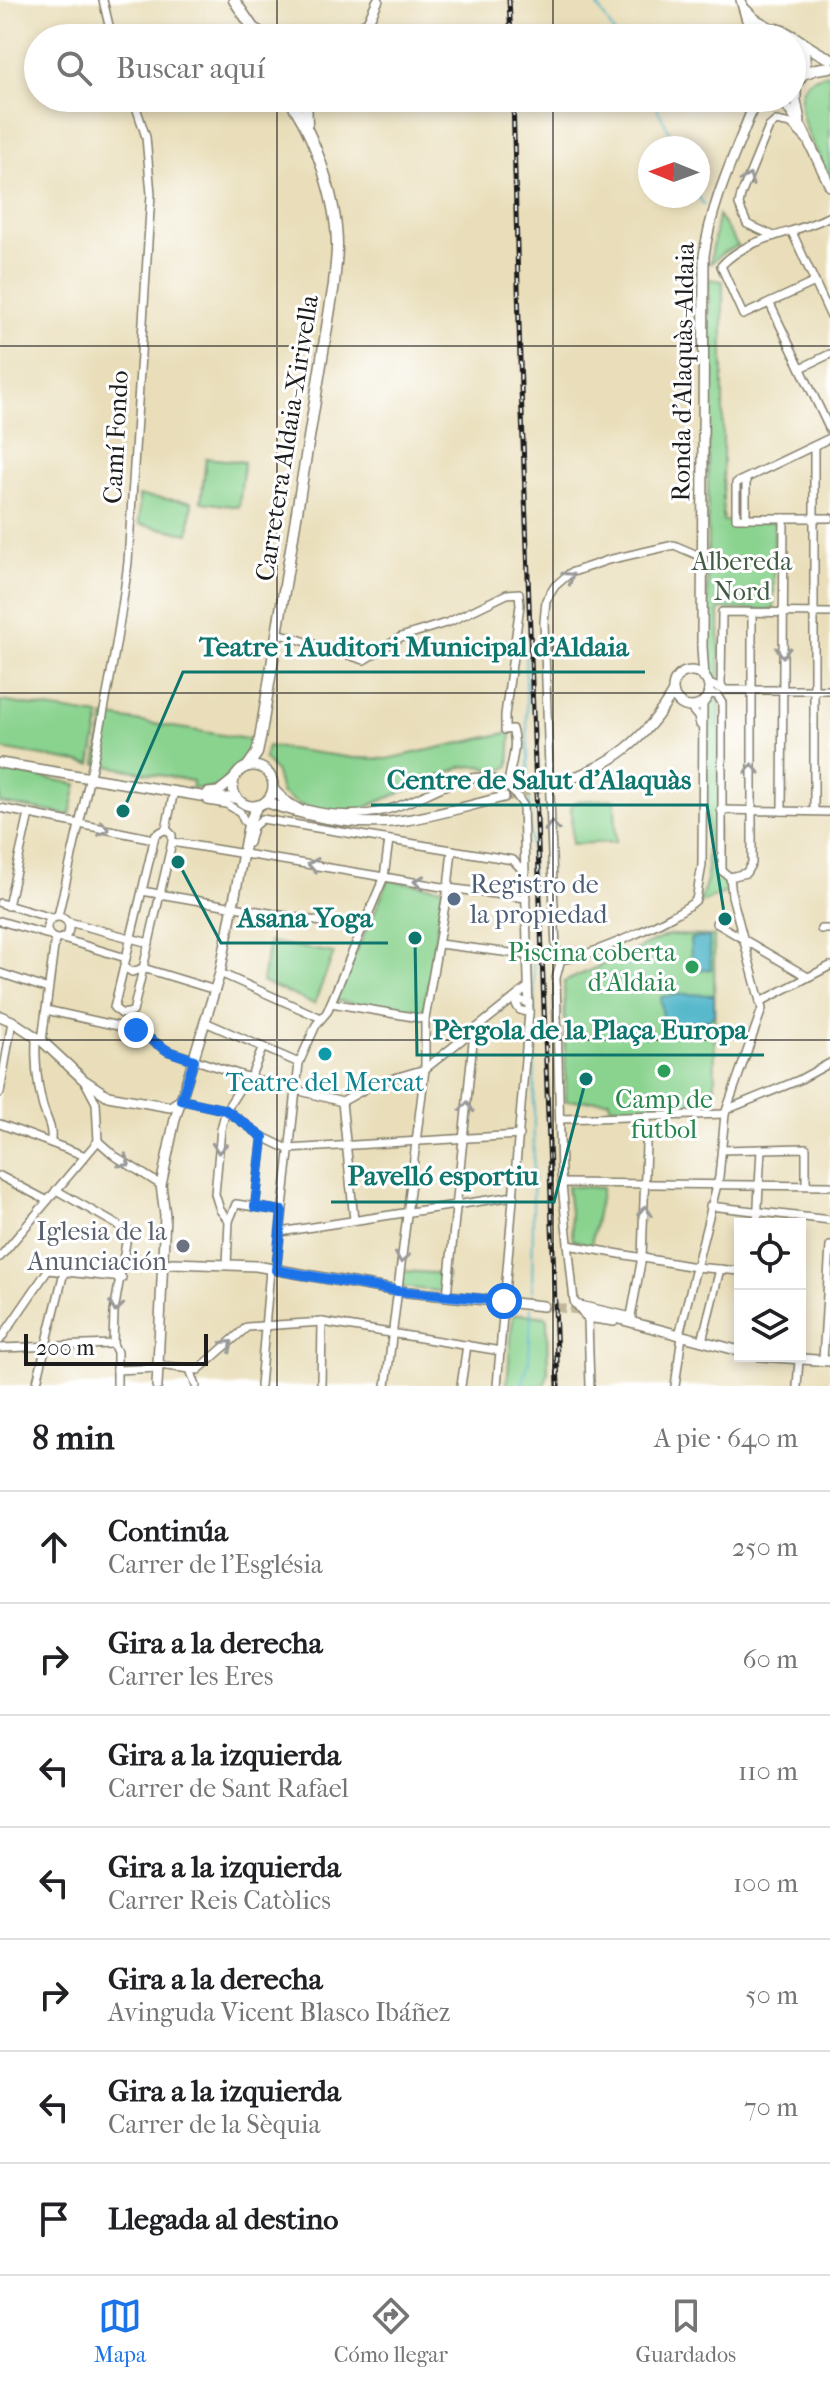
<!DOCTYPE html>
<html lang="es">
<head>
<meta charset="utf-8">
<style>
  body { margin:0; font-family:"IM FELL French Canon",serif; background:#f2f2f2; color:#202124 }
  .controls { position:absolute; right:24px; bottom:24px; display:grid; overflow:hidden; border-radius:0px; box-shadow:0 4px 12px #0003 }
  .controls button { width:72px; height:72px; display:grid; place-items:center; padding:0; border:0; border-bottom:2px solid #e0e0e0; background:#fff; color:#202124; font:40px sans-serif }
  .compass { position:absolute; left:638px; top:136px; width:72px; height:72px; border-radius:50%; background:#fff; box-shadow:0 4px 12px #0003; rotate:271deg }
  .scale { position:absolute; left:24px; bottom:20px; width:184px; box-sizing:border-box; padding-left:8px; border:4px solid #1c1c1c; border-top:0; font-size:22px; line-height:28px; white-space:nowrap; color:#1c1c1c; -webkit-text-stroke:6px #fff; paint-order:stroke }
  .stop { position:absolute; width:24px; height:24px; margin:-18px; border:6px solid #1a73e8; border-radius:50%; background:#fff }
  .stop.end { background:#1a73e8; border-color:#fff; box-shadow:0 2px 8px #0008 }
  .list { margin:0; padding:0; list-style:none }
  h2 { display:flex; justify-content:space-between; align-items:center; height:104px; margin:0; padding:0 32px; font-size:34px }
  h2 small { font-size:26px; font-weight:400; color:#757577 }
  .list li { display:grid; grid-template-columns:52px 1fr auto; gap:24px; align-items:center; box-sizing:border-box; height:112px; padding:0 32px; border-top:2px solid #e0e0e0 }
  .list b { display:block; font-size:30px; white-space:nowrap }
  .list p { margin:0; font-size:26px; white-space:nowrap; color:#757577 }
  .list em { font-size:26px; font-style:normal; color:#757577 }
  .icon { flex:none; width:44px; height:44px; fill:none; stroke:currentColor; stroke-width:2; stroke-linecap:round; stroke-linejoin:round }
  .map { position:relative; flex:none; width:830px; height:1386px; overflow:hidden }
  .search { position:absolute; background:#fff; box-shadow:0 4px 12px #0003; left:24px; right:24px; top:24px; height:88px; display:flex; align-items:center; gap:20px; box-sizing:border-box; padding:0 28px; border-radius:44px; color:#757577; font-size:30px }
  .sheet { height:888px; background:#fff }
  nav { display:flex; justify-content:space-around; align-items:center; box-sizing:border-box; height:112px; border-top:2px solid #e0e0e0; background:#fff; font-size:22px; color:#757577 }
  nav a { display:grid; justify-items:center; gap:4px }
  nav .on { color:#1a73e8 }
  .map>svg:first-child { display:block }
  .green { fill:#8ad38f; stroke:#537856; stroke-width:2 }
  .water { fill:#49b3c7; stroke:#326872; stroke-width:2 }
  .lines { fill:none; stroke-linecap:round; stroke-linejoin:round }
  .stream { stroke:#49b3c7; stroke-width:2 }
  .tertiary-tunnel { stroke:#c0b79a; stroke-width:9; stroke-dasharray:9 4.5; stroke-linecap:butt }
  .minor-casing { stroke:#827d6a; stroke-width:10 }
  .tertiary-casing { stroke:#827d6a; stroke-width:12 }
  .secondary-casing { stroke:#827d6a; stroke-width:13 }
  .minor { stroke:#fff; stroke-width:7 }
  .tertiary { stroke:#fff; stroke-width:9 }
  .secondary { stroke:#fff; stroke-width:10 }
  .rail-casing { stroke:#1c1c1c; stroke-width:5 }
  .rail { stroke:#fff; stroke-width:2; stroke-dasharray:6; stroke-linecap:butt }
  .oneway { stroke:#999 }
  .route { stroke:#1a73e8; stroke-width:10 }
  .grid { fill:none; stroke:#1c1c1c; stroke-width:2; stroke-opacity:0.55 }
  .service-dot { fill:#5c6f8a; stroke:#fff; stroke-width:3 }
  .leisure-dot { fill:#2e9e5b; stroke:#fff; stroke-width:3 }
  .culture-dot { fill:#0f9aa8; stroke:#fff; stroke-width:3 }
  .worship-dot { fill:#6b7280; stroke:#fff; stroke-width:3 }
  .labels { text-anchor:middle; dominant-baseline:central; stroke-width:6; stroke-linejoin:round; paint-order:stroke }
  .street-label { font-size:26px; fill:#1c1c1c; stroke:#fff }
  .park-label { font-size:26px; fill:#425c44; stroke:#fff }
  .service-label { font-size:26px; fill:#4e5e75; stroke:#fff; text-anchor:start }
  .leisure-label { font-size:26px; fill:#27864d; stroke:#fff; text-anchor:end }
  .culture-label { font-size:26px; fill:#0d838f; stroke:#fff }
  .worship-label { font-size:26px; fill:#5b616d; stroke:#fff; text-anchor:end }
  .leader { fill:none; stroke:#0f766e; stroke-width:3 }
  .callout-dot { fill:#0f766e; stroke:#fff; stroke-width:3 }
  .callout-label { font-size:28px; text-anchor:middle; font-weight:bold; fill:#0f766e; stroke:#fff; stroke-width:6; stroke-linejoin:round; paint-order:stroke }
</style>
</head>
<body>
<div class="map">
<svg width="830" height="1386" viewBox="0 0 830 1386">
  <rect width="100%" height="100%" fill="#fff"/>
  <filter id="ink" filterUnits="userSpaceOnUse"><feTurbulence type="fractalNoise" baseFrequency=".0125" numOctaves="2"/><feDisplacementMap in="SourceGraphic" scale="16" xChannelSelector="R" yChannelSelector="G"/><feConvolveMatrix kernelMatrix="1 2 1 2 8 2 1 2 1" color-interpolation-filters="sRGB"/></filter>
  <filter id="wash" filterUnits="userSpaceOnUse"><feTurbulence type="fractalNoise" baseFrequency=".006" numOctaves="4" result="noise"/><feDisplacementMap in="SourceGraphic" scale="32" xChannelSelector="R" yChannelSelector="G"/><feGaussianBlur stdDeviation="1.8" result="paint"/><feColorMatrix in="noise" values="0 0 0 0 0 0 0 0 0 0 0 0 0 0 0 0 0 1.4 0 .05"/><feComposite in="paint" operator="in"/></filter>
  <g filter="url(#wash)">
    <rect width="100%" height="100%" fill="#e9deb9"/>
    <g class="green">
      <path d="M830,74V178C816,150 771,79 830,74Z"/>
      <polygon points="718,215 738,246 724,252 710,264"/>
      <polygon points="709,279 723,281 723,521 774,522 774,610 719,609 720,675 719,680 714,682 708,676 707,658"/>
      <polygon points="206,458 244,462 239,507 201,502"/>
      <polygon points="139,496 192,502 189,534 139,524"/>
      <polygon points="715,698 719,700 720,708 717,872 729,891 699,904 707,880 705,706 708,700"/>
      <polygon points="0,701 100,716 91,764 0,749"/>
      <path d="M105,716L254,740L253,752C248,759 243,761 237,766C218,786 225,791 191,788L193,781L96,764Z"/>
      <polygon points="511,732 509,766 498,773 481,766 462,767 364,808 337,812 300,805 281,793 276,773 264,758 267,746 354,758 387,759"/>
      <polygon points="0,770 77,784 70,815 0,803"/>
      <polygon points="615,799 616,842 572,844 571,807 576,801"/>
      <polygon points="389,880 443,888 423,1015 334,1000"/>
      <polygon points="668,935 714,936 715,1106 610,1106 609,1100 566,1101 564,982"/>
      <polygon points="269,942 334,953 314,1004 262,982"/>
      <polygon points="567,1186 602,1188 591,1245 573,1240"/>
      <polygon points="402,1271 447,1274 445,1292 400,1287"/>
      <polygon points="522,1314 547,1317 548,1374 544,1386 507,1386 513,1315"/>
    </g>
    <g class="water">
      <polygon points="709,937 711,969 692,971 690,939"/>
      <polygon points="686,994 714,995 714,1015 706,1021 663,1025 661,997"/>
    </g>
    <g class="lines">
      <g class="stream">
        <polyline points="594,0 617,38"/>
        <polyline points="657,108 678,148"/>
        <polyline points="698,196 704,205"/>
        <polyline points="525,648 535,1019 532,1302"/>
        <polyline points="522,1386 529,1360 531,1308"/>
      </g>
    </g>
  </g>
  <g filter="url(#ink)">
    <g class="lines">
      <g class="tertiary-tunnel">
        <polyline points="507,797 559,783"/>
        <polyline points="543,1306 588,1311"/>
      </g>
      <g class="minor-casing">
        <g id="minor">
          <polyline points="103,0 112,38"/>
          <polyline points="792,232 830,315"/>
          <polyline points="774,236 747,224 739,205 741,195 769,127 776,121 791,124 805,138"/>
          <path d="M815,282L743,315L721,266C749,235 795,235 830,216"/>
          <polyline points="770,304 830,430"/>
          <polyline points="801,368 830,354"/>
          <polyline points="830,438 736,483 736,518 830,518"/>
          <polyline points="746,479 746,518"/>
          <path d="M278,633L364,660L401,637L449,622L507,594L519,593L520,605L505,715V730L512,729C519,748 509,767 508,786"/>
          <polyline points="707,683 724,690 830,690"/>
          <polyline points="724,690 721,684 722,612 830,613"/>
          <polyline points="708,694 717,695 722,703 722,871 730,877"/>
          <polyline points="689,706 698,717 700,725"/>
          <polyline points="208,801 226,804 240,812 244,821"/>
          <polyline points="0,808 154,839"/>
          <path d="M306,809C333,816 359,817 386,810C433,799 487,745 523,805L529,1013L497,1386"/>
          <polyline points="721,810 830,812"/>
          <polyline points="782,811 784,518"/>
          <polyline points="814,811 814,446"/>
          <polygon points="166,829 172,835 172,842 133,1012 122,1014 114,1008 152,849 155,835"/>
          <polyline points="166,829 174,791"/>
          <polyline points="172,842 384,877 389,840"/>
          <polyline points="249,843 253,827 262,819 513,860 524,872"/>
          <polyline points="452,850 448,888 526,898"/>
          <polyline points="730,877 746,873 752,863 752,613"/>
          <polyline points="142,891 362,929"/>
          <polyline points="0,903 52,918"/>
          <polyline points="8,906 29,814"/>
          <path d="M58,916C85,799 114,681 128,562L151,194L146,137L133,98"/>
          <circle cx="58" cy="928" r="11"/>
          <polyline points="0,921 49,935"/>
          <polyline points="69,922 149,943"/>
          <polyline points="716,923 808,977"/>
          <polyline points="821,929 830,929"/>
          <polyline points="63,939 126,958"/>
          <polyline points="439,944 527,955"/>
          <path d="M561,959C583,961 680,916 696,900L702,865L703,701"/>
          <polyline points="124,967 132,972 143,968 215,990"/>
          <polyline points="0,973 48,989"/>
          <polyline points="220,973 321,1018"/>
          <polyline points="760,1002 830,966"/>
          <polyline points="331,1003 425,1019"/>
          <polyline points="46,1010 136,1030 168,1051 247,1077 342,1102 374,1084 425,1069 528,987"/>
          <polyline points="529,1013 520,1010 516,1005 520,1000 529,1003"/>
          <polyline points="205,1022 299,1063"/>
          <path d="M36,1037C35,1059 37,1083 42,1103C45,1117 53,1126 51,1141"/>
          <polyline points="42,1041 55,939"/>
          <polyline points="250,1078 263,1047"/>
          <polyline points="85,1082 96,1103 98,1141 115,1156 161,1185"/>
          <polyline points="0,1093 12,1021"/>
          <polyline points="181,1100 226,1110 263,1137 288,1149 520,1135"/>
          <polyline points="342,1102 354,1220"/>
          <polyline points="728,1109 799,1080 830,1063"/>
          <polyline points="561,1119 725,1114"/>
          <polyline points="0,1124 83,1155"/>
          <polyline points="722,1150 806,1148 806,1185"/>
          <polyline points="0,1176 46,1200"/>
          <polyline points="562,1183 830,1186"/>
          <polyline points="56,1190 128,1231 114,1312 113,1344 117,1352 117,1386"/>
          <polyline points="710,1206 830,1220"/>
          <polyline points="255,1207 263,1137"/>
          <polyline points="229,1221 236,1204 282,1211"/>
          <polyline points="757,1224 761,1149"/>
          <polyline points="280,1232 514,1196"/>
          <polyline points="568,1245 695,1267 740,1271"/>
          <polyline points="0,1257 98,1141"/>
          <polyline points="227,1264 229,1221 220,1210 215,1194 221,1129 226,1110 247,1077"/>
          <polyline points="276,1270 299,1063 316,1025 327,1012 384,877 448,888 425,1019 425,1069 386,1386"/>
          <polyline points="447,1296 474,1032"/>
          <polyline points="575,1304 632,1317"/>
          <polyline points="631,1316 642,1257 647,1116"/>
          <polyline points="587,1318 614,1322"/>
          <polyline points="679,1335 719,1177 725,1114 762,1009 732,896 730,877"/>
          <polyline points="0,1340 48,1270 122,1278"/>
          <polyline points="702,1341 720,1269"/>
          <polyline points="0,1348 113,1344"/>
          <polyline points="823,1360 830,1246"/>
          <polyline points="159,1365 198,1370 247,1327 322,1322 501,1351"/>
          <polyline points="190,1369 196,1386"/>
          <polyline points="117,1370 159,1368"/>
          <polyline points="36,1386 64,1272"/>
          <polyline points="260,1386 270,1270"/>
          <polyline points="321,1386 322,1322"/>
          <polyline points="461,1386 467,1345"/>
          <polyline points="590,1386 588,1320 574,1301 561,1175 556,978 561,959 556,948 553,885 544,622 546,600 555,586 570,573 608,560 674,545 702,557"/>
          <polyline points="675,1386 682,1336"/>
          <polyline points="797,1386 799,1360"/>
        </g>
      </g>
      <g class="tertiary-casing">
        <g id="tertiary">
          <polyline points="741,0 749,27 748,38"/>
          <polyline points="745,9 755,19 771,28"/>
          <polyline points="310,38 327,29 353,30 368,22 378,0"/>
          <polyline points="796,84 796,100 800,121"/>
          <polyline points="781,98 802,128 830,186"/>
          <circle cx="691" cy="689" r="18"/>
          <path d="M704,678L702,647L704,256C711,203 734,157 753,107L761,98"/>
          <polyline points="0,763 213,798 236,798"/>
          <circle cx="253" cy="786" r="20"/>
          <path d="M559,783C612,765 645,741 673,692"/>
          <polyline points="273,789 285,801 300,810"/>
          <polyline points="208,793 218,792 233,780"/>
          <path d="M265,802C308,817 360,828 406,820C439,815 471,805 504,797"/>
          <polyline points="0,1016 12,1021 42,1041 84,1080 108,1096 170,1107 181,1100"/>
          <polyline points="163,1265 173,1263 256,1266 398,1291 543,1306"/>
          <polyline points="589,1311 740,1351"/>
          <polyline points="760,1356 830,1361"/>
          <polyline points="157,1386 165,1215 161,1185 175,1119 220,973 249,822 258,805"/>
        </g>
      </g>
      <g class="secondary-casing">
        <g id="secondary">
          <polyline points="234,0 253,28 269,38"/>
          <path d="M749,38C780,11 801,49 830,58"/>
          <polyline points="803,74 816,69 830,67"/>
          <path d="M792,88C806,75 808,61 801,44"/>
          <polyline points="306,98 307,123"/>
          <polyline points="553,98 626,100 644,98"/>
          <path d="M248,766L257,753L260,739L334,284C335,271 337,258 337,246C337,201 315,134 288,98"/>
        </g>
      </g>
      <use href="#minor" class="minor"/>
      <use href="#tertiary" class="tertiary"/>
      <use href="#secondary" class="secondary"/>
      <g class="rail-casing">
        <g id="rail">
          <polyline points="509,0 511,38"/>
          <polyline points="513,98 520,360 558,1386"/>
        </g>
      </g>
      <use href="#rail" class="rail"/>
    </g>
    <defs><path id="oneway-chevron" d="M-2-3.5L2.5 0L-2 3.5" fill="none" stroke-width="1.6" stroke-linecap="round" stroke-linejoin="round" transform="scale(2)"/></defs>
    <g class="oneway">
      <use href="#oneway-chevron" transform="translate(748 179) rotate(-68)"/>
      <use href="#oneway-chevron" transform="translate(569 577) rotate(-33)"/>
      <use href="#oneway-chevron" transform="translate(783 652) rotate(90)"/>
      <use href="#oneway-chevron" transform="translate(752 769) rotate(-90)"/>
      <use href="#oneway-chevron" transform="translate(552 826) rotate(-92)"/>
      <use href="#oneway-chevron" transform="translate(104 829) rotate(12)"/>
      <use href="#oneway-chevron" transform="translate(313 865) rotate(-171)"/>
      <use href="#oneway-chevron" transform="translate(419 882) rotate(-172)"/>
      <use href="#oneway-chevron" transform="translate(467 1107) rotate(-85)"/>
      <use href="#oneway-chevron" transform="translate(219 1148) rotate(95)"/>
      <use href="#oneway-chevron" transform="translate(125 1162) rotate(32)"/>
      <use href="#oneway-chevron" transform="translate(645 1211) rotate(-87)"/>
      <use href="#oneway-chevron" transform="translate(402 1258) rotate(97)"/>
      <use href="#oneway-chevron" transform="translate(116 1307) rotate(99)"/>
      <use href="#oneway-chevron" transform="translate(228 1345) rotate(-42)"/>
    </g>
  </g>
  <g class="lines" filter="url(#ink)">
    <polyline class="route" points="136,1030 168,1051 194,1060 181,1100 226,1110 263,1137 255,1207 282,1211 276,1270 398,1291 504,1301"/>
  </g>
  <path class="grid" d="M277,0V38M553,0V38M277,98V1386M553,98V1386M0,346H830M0,693H830M0,1040H830"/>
  <circle class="service-dot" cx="454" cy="899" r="8"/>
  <g class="leisure-dot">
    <circle cx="692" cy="967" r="8"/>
    <circle cx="664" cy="1071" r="8"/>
  </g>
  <circle class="culture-dot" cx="325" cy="1054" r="8"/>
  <circle class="worship-dot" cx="183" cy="1246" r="8"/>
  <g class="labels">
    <g class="street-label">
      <text transform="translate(683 372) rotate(-89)">Ronda d'Alaquàs-Aldaia</text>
      <text transform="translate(116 437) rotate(-87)">Camí Fondo</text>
      <text transform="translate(287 438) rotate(-81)">Carretera Aldaia-Xirivella</text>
    </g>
    <g class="park-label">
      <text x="742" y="561">Albereda<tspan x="742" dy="30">Nord</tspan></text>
    </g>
    <g class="service-label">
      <text x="470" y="884">Registro de<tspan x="470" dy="30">la propiedad</tspan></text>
    </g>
    <g class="leisure-label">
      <text x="676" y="952">Piscina coberta<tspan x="676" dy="30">d'Aldaia</tspan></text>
      <text x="664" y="1099" text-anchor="middle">Camp de<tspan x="664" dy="30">futbol</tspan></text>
    </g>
    <g class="culture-label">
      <text x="325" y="1082">Teatre del Mercat</text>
    </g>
    <g class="worship-label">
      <text x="167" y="1231">Iglesia de la<tspan x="167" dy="30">Anunciación</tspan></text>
    </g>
  </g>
  <path class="leader" d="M123 811L183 672H645M725 919L707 805H371M178 862L221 943H388M415 938L417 1055H764M586 1079L554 1202H331"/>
  <g class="callout-dot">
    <circle cx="123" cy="811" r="8"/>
    <circle cx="725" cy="919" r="8"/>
    <circle cx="178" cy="862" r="8"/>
    <circle cx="415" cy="938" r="8"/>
    <circle cx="586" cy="1079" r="8"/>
  </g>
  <g class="callout-label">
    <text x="414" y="656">Teatre i Auditori Municipal d'Aldaia</text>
    <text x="539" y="789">Centre de Salut d'Alaquàs</text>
    <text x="305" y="927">Asana Yoga</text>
    <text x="590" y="1039">Pèrgola de la Plaça Europa</text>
    <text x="443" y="1185">Pavelló esportiu</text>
  </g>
</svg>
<div class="controls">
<button><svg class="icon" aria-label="locate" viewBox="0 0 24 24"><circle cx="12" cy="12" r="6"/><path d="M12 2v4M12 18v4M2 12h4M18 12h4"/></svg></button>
<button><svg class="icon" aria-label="layers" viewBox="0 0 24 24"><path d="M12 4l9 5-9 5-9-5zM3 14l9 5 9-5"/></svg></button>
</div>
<svg class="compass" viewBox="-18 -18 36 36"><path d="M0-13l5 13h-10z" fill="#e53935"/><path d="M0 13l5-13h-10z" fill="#757577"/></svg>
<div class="scale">200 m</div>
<div class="stop" style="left:504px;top:1301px"></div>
<div class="stop end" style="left:136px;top:1030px"></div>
<div class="search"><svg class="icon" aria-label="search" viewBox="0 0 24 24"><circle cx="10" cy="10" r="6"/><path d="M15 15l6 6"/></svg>Buscar aquí</div>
</div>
<section class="sheet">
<h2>8 min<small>A pie · 640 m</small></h2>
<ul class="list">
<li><svg class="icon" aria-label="ahead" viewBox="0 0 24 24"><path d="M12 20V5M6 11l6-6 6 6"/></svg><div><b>Continúa</b><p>Carrer de l'Església</p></div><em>250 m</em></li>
<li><svg class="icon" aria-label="right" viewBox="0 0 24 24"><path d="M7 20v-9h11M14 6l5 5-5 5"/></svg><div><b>Gira a la derecha</b><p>Carrer les Eres</p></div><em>60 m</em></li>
<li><svg class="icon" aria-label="left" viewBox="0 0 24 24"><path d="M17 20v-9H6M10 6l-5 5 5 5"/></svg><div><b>Gira a la izquierda</b><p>Carrer de Sant Rafael</p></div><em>110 m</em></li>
<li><svg class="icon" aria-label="left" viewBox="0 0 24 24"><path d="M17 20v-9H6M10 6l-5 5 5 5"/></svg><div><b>Gira a la izquierda</b><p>Carrer Reis Catòlics</p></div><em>100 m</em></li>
<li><svg class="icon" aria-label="right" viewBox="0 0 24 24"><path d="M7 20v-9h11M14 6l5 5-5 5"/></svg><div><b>Gira a la derecha</b><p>Avinguda Vicent Blasco Ibáñez</p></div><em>50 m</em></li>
<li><svg class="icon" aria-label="left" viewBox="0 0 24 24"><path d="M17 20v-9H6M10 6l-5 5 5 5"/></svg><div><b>Gira a la izquierda</b><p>Carrer de la Sèquia</p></div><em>70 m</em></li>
<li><svg class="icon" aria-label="arrive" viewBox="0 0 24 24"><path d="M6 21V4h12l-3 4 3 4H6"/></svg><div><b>Llegada al destino</b></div></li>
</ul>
</section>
<nav>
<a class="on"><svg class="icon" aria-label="map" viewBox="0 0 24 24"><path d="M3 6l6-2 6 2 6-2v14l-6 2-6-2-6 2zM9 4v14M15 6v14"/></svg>Mapa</a>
<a><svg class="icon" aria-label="directions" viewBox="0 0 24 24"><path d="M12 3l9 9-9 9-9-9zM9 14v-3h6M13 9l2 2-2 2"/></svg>Cómo llegar</a>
<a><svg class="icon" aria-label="saved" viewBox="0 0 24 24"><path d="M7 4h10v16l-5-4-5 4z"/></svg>Guardados</a>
</nav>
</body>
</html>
